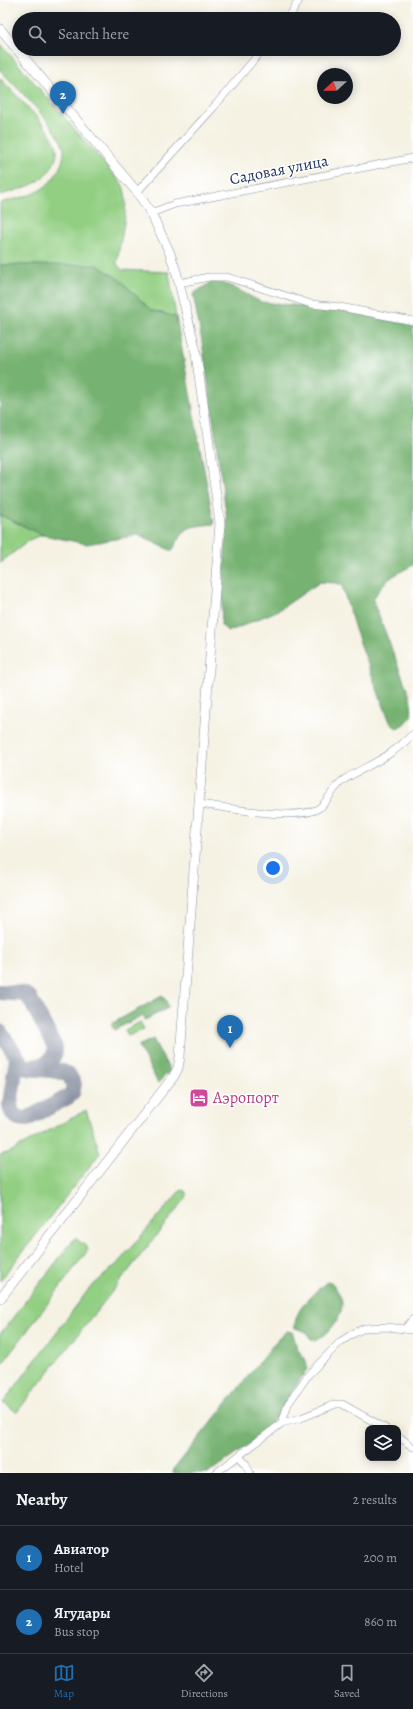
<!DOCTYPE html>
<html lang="en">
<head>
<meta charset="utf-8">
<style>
  body { margin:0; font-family:Alegreya,serif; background:#242831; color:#f1f3f6 }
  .controls { position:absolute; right:12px; bottom:12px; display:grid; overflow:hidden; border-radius:8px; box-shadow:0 2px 10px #0003 }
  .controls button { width:36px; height:36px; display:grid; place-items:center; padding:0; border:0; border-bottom:1px solid #363941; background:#171b24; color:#f1f3f6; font:20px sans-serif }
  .compass { position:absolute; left:317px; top:68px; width:36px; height:36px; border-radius:50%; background:#171b24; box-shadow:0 2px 10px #0003; rotate:249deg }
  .you { position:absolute; left:273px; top:868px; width:14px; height:14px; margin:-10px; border:3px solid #fff; border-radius:50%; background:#1a73e8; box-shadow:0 0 0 6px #1a73e833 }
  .badge { display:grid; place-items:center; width:26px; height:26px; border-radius:50%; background:#1f6fb2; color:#fff; font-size:13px; font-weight:700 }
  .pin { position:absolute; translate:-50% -33px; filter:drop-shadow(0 1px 2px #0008) }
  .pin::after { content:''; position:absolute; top:21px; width:14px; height:12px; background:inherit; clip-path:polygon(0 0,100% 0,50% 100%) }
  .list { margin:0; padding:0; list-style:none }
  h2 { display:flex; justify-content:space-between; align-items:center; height:52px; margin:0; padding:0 16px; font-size:17px }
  h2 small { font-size:13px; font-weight:400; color:#9ea1a6 }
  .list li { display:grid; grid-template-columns:26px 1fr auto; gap:12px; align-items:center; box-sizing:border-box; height:64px; padding:0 16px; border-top:1px solid #363941 }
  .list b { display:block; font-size:15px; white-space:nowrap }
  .list p { margin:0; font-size:13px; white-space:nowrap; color:#9ea1a6 }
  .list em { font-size:13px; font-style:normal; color:#9ea1a6 }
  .icon { flex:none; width:22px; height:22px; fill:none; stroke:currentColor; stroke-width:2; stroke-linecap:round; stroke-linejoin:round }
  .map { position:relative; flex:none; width:413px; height:1473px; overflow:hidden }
  .search { position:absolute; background:#171b24; box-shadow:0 2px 10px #0003; left:12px; right:12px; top:12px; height:44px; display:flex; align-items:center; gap:10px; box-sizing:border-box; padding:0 14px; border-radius:22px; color:#9ea1a6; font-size:15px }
  .sheet { height:180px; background:#171b24 }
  nav { display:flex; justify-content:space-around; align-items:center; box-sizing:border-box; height:56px; border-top:1px solid #363941; background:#171b24; font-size:11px; color:#9ea1a6 }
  nav a { display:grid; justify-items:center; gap:2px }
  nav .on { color:#1f6fb2 }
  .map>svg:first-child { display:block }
  .green { fill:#93cf83; stroke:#577f70 }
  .forest { fill:#76b271; stroke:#487068 }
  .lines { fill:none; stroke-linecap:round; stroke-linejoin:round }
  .taxiway { stroke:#8890a0; stroke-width:16 }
  .minor-casing { stroke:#8890a0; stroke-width:8 }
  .tertiary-casing { stroke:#8890a0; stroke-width:10 }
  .minor { stroke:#fff; stroke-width:7 }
  .tertiary { stroke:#fff; stroke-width:9 }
  .labels { text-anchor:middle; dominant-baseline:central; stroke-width:3; stroke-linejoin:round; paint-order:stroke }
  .street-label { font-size:16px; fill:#1b2f5e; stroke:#fff }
  .hotel-label { font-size:16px; fill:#b23c85; stroke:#fff; text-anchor:start }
</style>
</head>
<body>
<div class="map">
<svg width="413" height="1473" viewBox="0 0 413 1473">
  <rect width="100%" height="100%" fill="#fff"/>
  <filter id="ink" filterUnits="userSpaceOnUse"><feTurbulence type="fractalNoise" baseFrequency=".025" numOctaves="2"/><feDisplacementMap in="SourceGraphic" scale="8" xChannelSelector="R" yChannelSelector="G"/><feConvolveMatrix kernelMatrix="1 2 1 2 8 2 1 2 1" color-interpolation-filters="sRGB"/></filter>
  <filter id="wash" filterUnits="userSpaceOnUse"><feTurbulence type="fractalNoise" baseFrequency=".012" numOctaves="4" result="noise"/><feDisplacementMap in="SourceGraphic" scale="16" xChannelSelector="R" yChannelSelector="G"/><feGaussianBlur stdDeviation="0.9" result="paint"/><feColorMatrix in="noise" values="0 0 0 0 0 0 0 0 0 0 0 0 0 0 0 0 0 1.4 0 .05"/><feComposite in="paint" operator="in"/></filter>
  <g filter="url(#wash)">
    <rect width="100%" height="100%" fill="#f5f2e3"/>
    <g class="green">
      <path d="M0,43L122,184C132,201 119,243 117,264L122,270L169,272L176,317L151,310L119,279L38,265H0V203C14,199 34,196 46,186C55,178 64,164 64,151C64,133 14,85 0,70Z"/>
      <path d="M0,78C13,93 55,131 57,149C58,161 49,173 40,180C28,188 13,191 0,195Z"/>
      <polygon points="0,515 43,535 31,539 0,563"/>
      <polygon points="140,1022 144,1029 128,1036 125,1030"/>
      <polygon points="86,1110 100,1153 0,1281 0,1155 10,1152"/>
      <polygon points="182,1190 185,1191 187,1194 186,1198 17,1412 3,1403 89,1289 117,1264 179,1192"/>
      <polygon points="75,1238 87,1247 88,1250 0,1367 0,1334"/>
    </g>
    <g class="forest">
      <path d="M0,265H97L119,279L151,310L176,317L214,524C185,527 186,526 172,551L138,535L87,544L43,535L0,515Z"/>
      <path d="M213,281L229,285L261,302L332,309L398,322L413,323V565C393,576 384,579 373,600L410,697C413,717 413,719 397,728L391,724L380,697L355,629L342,586L336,583L320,582L279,610L228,632L221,625L227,519L202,341L193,294Z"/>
      <polygon points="162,996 166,1000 168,1008 145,1020 144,1015 114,1030 111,1024"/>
      <polygon points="153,1039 170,1071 158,1083 138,1046"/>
      <path d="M327,1282H330C336,1288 342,1296 342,1304C342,1318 327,1337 314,1341L310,1338L305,1331L295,1328C293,1311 314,1292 327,1282Z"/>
      <path d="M287,1331L292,1332C295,1338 295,1343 297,1348C302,1357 307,1356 307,1369L275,1418L250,1444L209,1473H173L174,1469L277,1340Z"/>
    </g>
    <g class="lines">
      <g class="taxiway">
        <path d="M0,992L23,994L29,997L55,1047C56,1064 38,1067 24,1067L0,1032"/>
        <path d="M17,1058L10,1104C11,1115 16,1119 27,1119L68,1097L72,1093L74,1084L68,1074C54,1068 39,1071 24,1067"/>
      </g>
    </g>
  </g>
  <g filter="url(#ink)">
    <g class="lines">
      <g class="minor-casing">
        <g id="minor">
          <polyline points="288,19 299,0"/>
          <polyline points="137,192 213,108 263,49"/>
          <polyline points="151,213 175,204 413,158"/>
          <polyline points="179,283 209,277 227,277 311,304 340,307 413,321"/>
          <path d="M199,804C224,807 299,822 319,808C330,800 333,786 345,779C370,764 391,757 413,734"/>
          <polyline points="405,1329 413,1319"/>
          <polyline points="282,1423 301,1418 336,1404 342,1404 385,1428"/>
          <polyline points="398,1436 413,1447"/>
          <polyline points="239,1456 246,1464 250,1473"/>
          <polyline points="216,1473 282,1423 288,1404 308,1375 340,1342 356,1332 365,1328 387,1327 413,1330"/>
        </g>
      </g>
      <g class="tertiary-casing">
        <polyline id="tertiary" points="0,29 137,192 151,213 169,251 176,271 195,347 220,523 180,1057 178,1068 174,1076 0,1299"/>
      </g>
      <use href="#minor" class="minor"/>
      <use href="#tertiary" class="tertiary"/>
    </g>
  </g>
  <defs>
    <g id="hotel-square" transform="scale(1)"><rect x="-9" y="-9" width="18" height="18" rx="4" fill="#d1479c" stroke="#fff"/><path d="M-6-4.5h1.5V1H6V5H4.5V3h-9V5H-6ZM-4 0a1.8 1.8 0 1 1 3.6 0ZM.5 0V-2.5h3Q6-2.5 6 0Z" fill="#fff"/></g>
  </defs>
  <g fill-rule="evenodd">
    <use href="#hotel-square" x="199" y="1098"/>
  </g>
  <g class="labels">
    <g class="street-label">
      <text transform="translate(279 170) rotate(-11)">Садовая улица</text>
    </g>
    <g class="hotel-label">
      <text x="213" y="1098">Аэропорт</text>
    </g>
  </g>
</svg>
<div class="controls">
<button><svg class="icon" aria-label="layers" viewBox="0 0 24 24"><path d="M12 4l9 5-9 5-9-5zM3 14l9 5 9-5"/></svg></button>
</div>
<svg class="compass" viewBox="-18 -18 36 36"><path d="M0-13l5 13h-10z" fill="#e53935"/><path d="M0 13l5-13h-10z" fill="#9ea1a6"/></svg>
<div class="you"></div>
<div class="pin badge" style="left:230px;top:1048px">1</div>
<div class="pin badge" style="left:63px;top:114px">2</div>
<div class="search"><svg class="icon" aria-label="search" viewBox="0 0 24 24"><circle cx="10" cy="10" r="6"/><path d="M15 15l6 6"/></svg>Search here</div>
</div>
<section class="sheet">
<h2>Nearby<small>2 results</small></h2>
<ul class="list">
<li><span class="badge">1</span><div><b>Авиатор</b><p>Hotel</p></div><em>200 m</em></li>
<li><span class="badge">2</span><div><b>Ягудары</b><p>Bus stop</p></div><em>860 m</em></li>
</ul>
</section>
<nav>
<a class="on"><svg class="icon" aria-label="map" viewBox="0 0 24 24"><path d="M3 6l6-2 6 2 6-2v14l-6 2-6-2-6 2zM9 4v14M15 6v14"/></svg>Map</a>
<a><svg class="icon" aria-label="directions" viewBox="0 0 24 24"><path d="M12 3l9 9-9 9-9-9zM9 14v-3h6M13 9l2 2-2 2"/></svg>Directions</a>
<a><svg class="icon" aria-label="saved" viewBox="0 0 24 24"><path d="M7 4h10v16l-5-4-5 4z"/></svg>Saved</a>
</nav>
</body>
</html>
